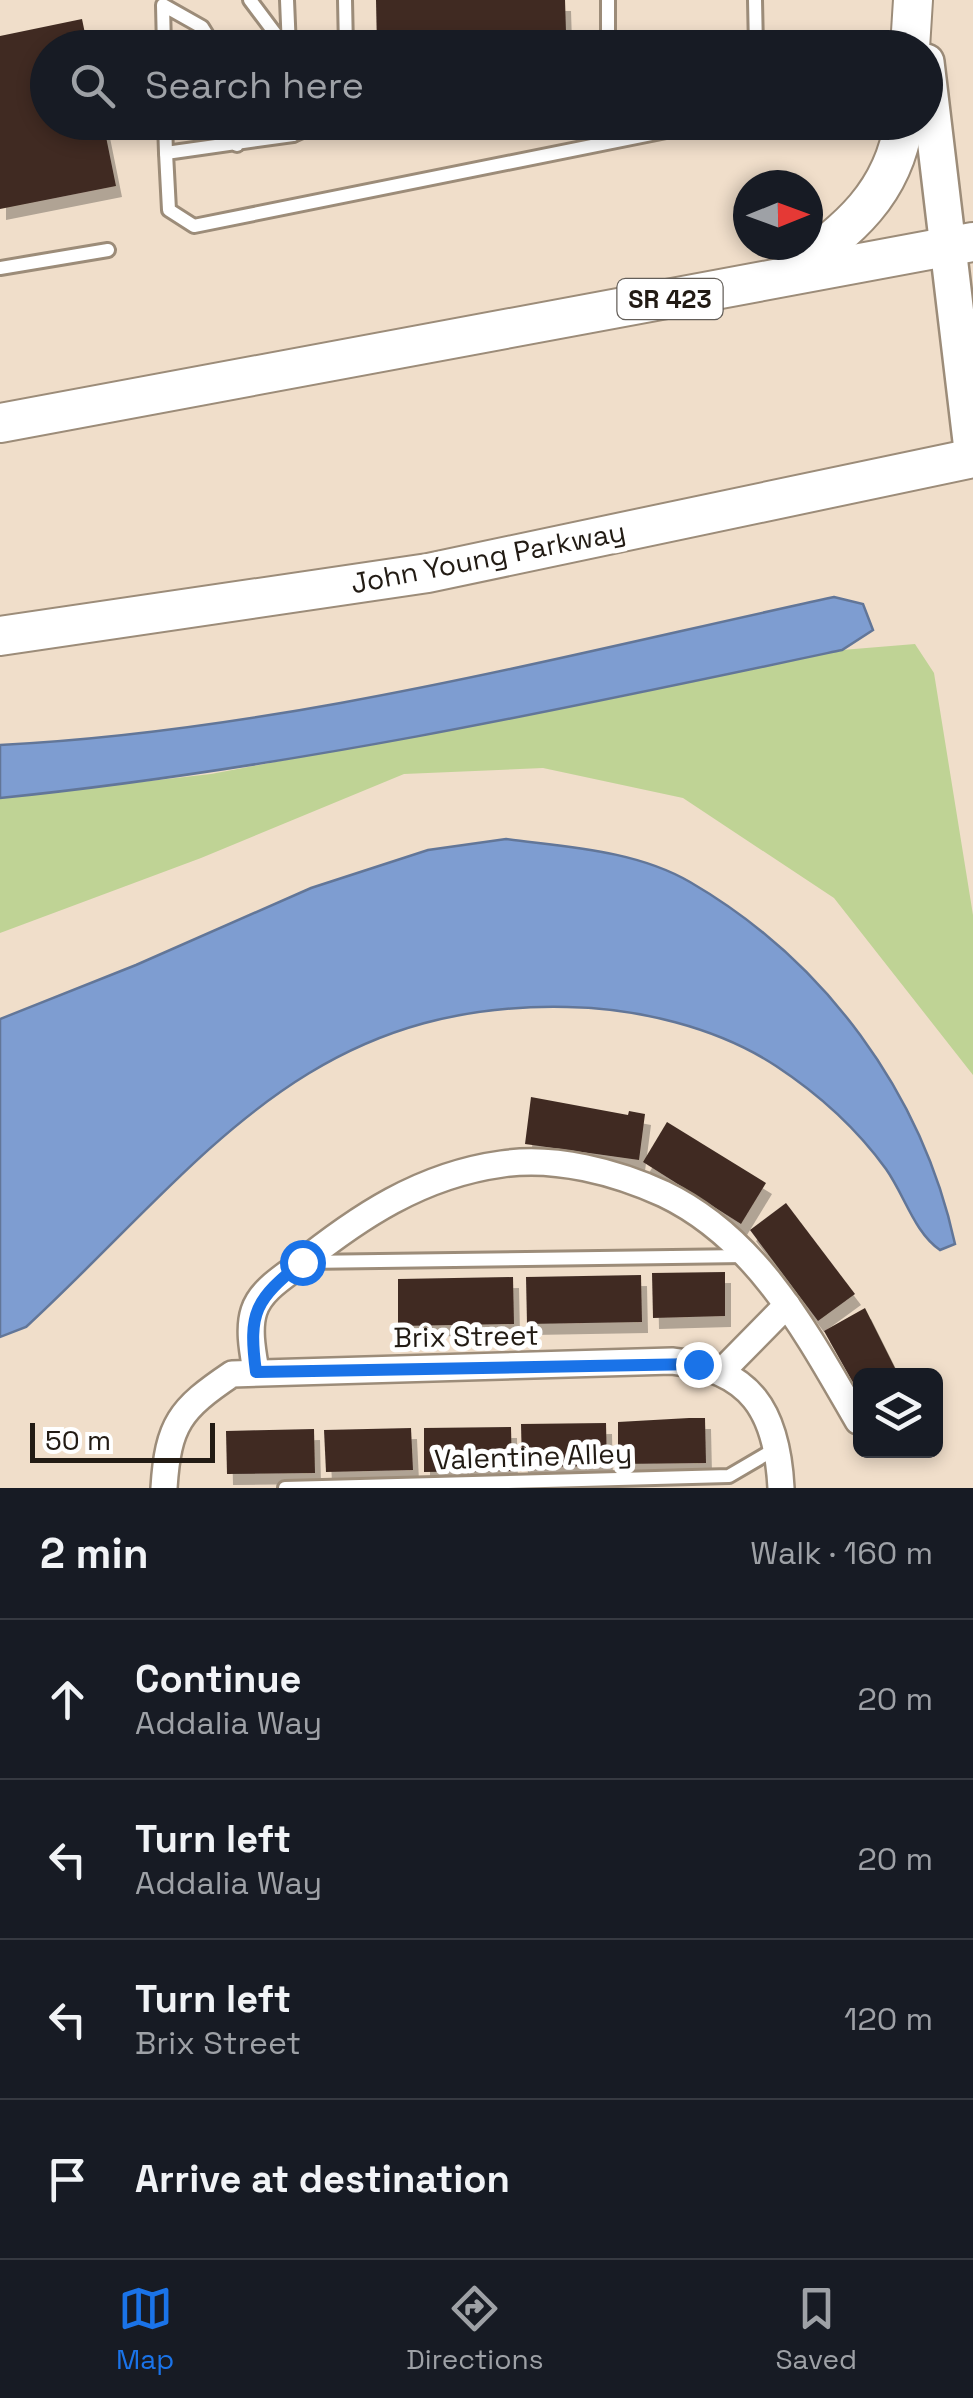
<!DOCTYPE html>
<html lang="en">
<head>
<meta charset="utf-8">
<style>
  body { margin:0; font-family:"Space Grotesk",sans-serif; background:#20242c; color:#f1f3f6 }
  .controls { position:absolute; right:30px; bottom:30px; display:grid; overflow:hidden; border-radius:15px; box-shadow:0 5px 15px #0003 }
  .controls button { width:90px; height:90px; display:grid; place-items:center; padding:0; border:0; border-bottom:2px solid #363941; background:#171b24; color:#f1f3f6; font:50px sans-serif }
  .compass { position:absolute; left:733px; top:170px; width:90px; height:90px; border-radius:50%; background:#171b24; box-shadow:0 5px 15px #0003; rotate:89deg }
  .scale { position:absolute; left:30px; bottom:25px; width:185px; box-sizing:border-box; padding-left:10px; border:5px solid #221b14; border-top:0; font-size:28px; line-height:35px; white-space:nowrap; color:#221b14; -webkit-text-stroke:8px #fff; paint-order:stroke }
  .stop { position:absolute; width:30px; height:30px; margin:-22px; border:8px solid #1a73e8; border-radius:50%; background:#fff }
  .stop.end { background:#1a73e8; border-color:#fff; box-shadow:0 2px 10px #0008 }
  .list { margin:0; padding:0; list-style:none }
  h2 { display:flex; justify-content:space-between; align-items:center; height:130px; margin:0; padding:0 40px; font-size:42px }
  h2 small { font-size:32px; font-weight:400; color:#9ea1a6 }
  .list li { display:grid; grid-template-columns:65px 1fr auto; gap:30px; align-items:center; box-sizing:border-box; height:160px; padding:0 40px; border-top:2px solid #363941 }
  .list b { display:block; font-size:38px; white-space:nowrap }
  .list p { margin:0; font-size:32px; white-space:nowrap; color:#9ea1a6 }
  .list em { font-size:32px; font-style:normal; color:#9ea1a6 }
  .icon { flex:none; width:55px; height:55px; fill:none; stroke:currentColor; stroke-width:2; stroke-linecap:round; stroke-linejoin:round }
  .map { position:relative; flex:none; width:973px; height:1488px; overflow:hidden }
  .search { position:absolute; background:#171b24; box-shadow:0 5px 15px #0003; left:30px; right:30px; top:30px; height:110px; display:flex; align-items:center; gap:25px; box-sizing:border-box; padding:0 35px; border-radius:55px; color:#9ea1a6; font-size:38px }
  .sheet { height:770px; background:#171b24 }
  nav { display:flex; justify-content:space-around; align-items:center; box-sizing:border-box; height:140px; border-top:2px solid #363941; background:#171b24; font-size:28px; color:#9ea1a6 }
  nav a { display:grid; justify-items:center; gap:5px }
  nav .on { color:#1a73e8 }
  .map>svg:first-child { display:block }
  .green { fill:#bfd395 }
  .water { fill:#7e9dd1; stroke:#627698; stroke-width:2.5 }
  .building { fill:#402c24; filter:url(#shadow) }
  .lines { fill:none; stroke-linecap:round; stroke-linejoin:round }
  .lane-casing { stroke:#9c8c79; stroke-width:18 }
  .street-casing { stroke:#9c8c79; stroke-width:30 }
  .secondary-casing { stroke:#9c8c79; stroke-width:40 }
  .primary-casing { stroke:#9c8c79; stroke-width:42 }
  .lane { stroke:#fff; stroke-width:12 }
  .street { stroke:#fff; stroke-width:25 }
  .secondary { stroke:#fff; stroke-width:35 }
  .primary { stroke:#fff; stroke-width:38 }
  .route { stroke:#1a73e8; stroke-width:12 }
  .labels { text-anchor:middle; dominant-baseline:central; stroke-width:10; stroke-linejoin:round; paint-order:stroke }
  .shield { fill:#fff; stroke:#645f5a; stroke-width:2.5 }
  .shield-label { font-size:25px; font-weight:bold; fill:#221b14 }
  .street-label { font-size:28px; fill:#221b14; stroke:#fff }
</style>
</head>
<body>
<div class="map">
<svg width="973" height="1488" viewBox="0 0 973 1488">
  <defs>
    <filter id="shadow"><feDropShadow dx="6" dy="11" stdDeviation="0" flood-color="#0004"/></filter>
  </defs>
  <rect width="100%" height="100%" fill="#f0deca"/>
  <polygon class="green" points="915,644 934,673 973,915 973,1075 834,898 683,798 543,768 404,774 201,858 0,933 0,798 211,774 621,697 842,650"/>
  <g class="water">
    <path d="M834,597L863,604L873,630L842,650C564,709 284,769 0,798V745C279,731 561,656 834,597Z"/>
    <path d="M506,839C566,847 635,850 690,882C824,960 922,1092 955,1244L940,1250C914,1232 905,1196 886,1169C857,1129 817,1093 776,1066C717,1027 636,1008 567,1007C304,1001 199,1167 26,1327L0,1337V1019L136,965L311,888L428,850Z"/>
  </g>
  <g class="building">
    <polygon points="376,0 565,0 566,31 524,48 377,48"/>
    <polygon points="82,19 88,48 48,48 48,122 103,122 116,186 0,209 0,36"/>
    <polygon points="531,1097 628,1115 629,1111 645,1114 639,1160 525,1144"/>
    <polygon points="667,1122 766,1183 741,1224 643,1162"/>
    <polygon points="786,1203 855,1294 818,1321 750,1230"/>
    <polygon points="725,1272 725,1316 653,1318 652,1273"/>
    <polygon points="641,1275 642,1322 527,1324 526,1277"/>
    <polygon points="513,1277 514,1324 398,1326 398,1279"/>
    <polygon points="865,1308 899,1376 860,1376 860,1395 824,1331"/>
    <polygon points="689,1418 705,1418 706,1463 618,1464 618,1422"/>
    <polygon points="606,1423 607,1466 522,1467 521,1424"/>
    <polygon points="511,1427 512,1471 424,1472 424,1428"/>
    <polygon points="411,1428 413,1470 326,1472 324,1430"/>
    <polygon points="314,1429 315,1473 227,1474 226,1431"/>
  </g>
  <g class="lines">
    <g class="lane-casing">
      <g id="lane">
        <polyline points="250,0 286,48"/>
        <polyline points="287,0 289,48"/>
        <polyline points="345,0 346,48"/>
        <polyline points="755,0 756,48"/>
        <polyline points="164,48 163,5 202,27 215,48"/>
        <polyline points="608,48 608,0"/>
        <polyline points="165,122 166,153"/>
        <polyline points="293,122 293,135 166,153 169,210 194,226 711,122"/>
        <polyline points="293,135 323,122"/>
        <polyline points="237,145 237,122"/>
        <polyline points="0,268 108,250"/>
        <polyline points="305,1262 745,1256"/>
        <polyline points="285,1488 729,1476 775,1449"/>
      </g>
    </g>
    <g class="street-casing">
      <g id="street">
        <polyline points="723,1370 787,1305"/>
        <path d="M256,1371C253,1353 248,1329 254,1311C260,1292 280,1279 295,1268C358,1217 421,1175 502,1164C555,1156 616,1172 664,1194C758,1239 808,1335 858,1421"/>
        <path d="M164,1488C168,1424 180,1409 232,1374L672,1361C751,1369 777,1411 781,1488"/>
      </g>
    </g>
    <g class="secondary-casing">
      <polyline id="secondary" points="926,62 973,458"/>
    </g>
    <g class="primary-casing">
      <g id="primary">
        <polyline points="910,48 913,0"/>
        <path d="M792,270C849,230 893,194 904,122"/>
        <polyline points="0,423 973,242"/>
        <polyline points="0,636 428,573 973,458"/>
      </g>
    </g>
    <use href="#lane" class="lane"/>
    <use href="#street" class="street"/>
    <use href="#secondary" class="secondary"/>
    <use href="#primary" class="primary"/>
  </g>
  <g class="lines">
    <path class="route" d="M302,1262C255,1300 248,1312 256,1372L698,1364"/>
  </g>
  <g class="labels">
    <rect class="shield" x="617.5" y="279" width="105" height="40" rx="8"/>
    <g class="shield-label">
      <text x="670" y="299">SR 423</text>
    </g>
    <g class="street-label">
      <text transform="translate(488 557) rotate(-11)">John Young Parkway</text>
      <text transform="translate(466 1336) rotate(-1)">Brix Street</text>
      <text transform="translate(533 1456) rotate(-2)">Valentine Alley</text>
    </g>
  </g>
</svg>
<div class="controls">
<button><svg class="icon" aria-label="layers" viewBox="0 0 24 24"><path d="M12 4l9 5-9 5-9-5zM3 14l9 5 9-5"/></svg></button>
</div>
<svg class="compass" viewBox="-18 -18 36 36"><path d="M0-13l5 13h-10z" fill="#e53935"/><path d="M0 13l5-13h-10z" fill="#9ea1a6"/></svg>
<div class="scale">50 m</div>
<div class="stop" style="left:302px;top:1262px"></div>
<div class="stop end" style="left:698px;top:1364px"></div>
<div class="search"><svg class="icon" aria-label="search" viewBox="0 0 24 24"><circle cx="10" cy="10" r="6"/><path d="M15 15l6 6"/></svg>Search here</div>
</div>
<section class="sheet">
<h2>2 min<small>Walk · 160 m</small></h2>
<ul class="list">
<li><svg class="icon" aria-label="ahead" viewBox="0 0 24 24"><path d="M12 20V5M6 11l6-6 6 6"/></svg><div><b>Continue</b><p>Addalia Way</p></div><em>20 m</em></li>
<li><svg class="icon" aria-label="left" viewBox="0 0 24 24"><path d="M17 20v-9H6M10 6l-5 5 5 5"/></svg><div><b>Turn left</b><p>Addalia Way</p></div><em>20 m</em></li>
<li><svg class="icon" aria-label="left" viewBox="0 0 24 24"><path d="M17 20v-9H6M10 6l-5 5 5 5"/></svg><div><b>Turn left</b><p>Brix Street</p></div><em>120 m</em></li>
<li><svg class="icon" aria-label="arrive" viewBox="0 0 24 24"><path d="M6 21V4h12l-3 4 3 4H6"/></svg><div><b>Arrive at destination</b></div></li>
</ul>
</section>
<nav>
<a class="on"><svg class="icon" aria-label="map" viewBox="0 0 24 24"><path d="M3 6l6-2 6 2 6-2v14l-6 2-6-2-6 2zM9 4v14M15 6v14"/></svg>Map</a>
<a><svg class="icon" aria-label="directions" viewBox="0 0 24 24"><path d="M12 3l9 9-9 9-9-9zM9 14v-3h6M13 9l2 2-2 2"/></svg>Directions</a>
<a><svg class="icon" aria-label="saved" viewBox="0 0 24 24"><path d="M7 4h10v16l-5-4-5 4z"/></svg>Saved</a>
</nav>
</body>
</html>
